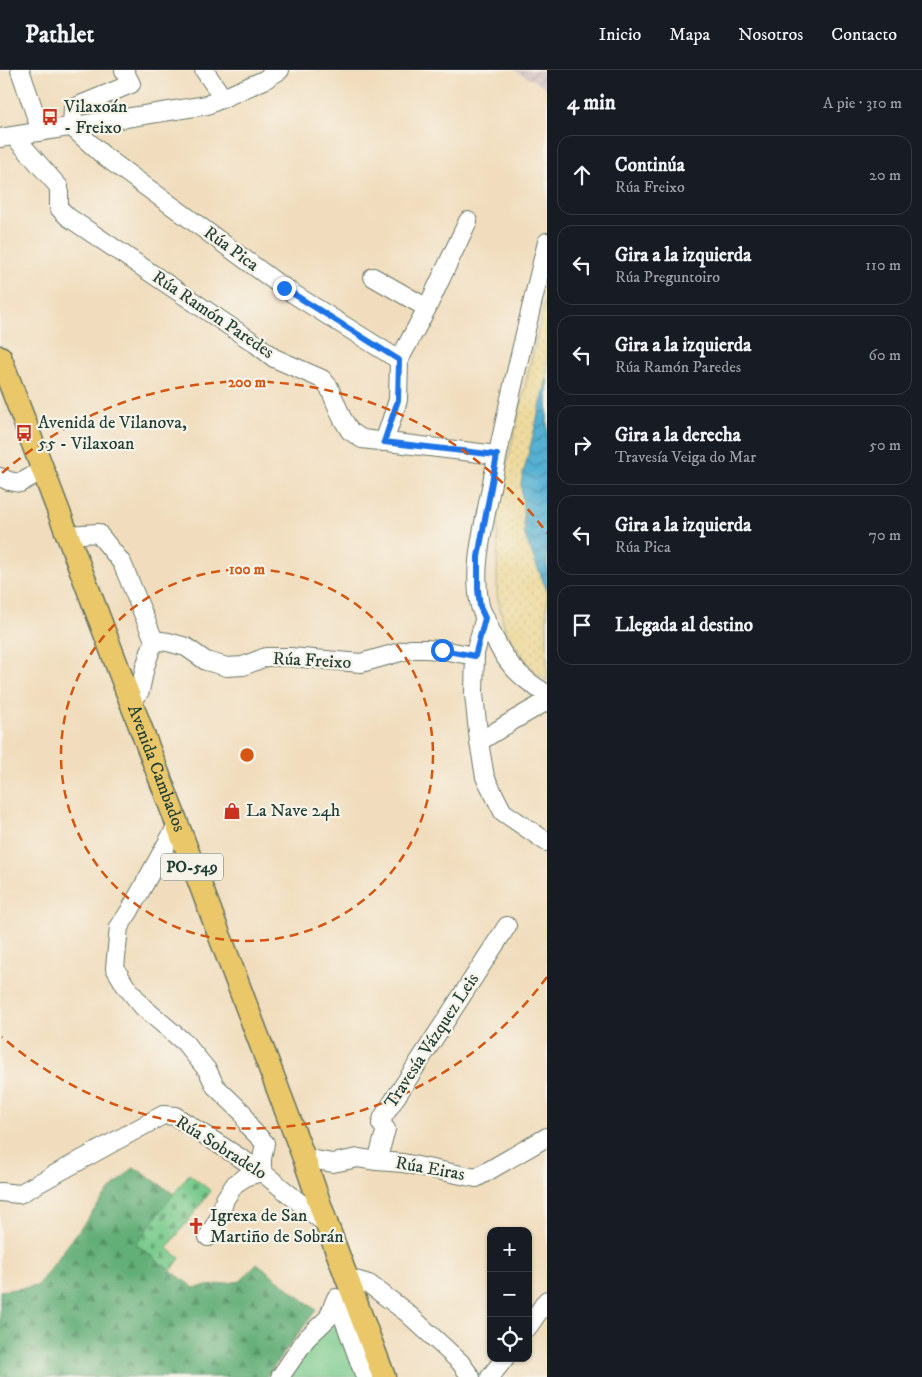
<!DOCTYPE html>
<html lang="es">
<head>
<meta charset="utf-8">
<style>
  body { margin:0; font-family:"IM FELL DW Pica",serif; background:#20242c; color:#f1f3f6 }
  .controls { position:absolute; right:15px; bottom:15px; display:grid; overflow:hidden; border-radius:10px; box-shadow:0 1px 4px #0004 }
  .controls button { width:45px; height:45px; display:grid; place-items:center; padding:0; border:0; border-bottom:1px solid #363941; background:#171b24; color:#f1f3f6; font:25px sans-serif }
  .stop { position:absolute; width:15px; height:15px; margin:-11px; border:4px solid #1a73e8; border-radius:50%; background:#fff }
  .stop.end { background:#1a73e8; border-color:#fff; box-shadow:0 1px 5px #0008 }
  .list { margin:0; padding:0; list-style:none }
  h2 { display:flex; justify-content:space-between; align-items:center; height:65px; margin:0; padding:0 20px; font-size:21px }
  h2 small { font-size:16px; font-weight:400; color:#9ea1a6 }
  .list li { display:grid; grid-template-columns:32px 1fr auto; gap:15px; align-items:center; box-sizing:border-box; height:80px; margin:0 10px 10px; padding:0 10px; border:1px solid #363941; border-radius:15px }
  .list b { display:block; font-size:19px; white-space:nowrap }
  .list p { margin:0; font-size:16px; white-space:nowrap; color:#9ea1a6 }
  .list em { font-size:16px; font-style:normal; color:#9ea1a6 }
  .icon { flex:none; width:28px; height:28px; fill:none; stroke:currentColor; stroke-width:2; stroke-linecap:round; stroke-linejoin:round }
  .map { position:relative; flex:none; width:547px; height:1307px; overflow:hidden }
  header { display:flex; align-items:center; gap:30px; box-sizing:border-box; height:70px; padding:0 25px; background:#171b24; border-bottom:1px solid #363941 }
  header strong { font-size:24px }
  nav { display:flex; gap:28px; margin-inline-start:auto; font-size:18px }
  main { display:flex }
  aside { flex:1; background:#171b24 }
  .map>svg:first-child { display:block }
  .industrial { fill:url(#industrial-furrows) }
  .forest { fill:url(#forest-firs); stroke:#417656 }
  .sand { fill:url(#sand-dots); stroke:#868c69 }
  .cemetery { fill:url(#cemetery-stones); stroke:#4c8460 }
  .park { fill:#7acb8d; stroke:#4c8460 }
  .water { fill:url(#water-waves); stroke:#3a7683 }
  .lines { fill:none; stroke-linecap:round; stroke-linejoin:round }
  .minor-casing { stroke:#687564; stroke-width:20 }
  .major-casing { stroke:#687564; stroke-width:25 }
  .minor { stroke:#fff; stroke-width:18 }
  .major { stroke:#eac769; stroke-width:22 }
  .route { stroke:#1a73e8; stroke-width:6 }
  .ring { fill:none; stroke:#d45610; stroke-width:2.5; stroke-dasharray:9 6 }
  .labels { text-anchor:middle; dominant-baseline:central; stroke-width:4.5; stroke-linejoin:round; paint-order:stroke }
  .shield { fill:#f7f3e8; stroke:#60746a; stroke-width:1 }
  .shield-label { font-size:16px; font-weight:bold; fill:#1f3d34 }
  .poi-label { font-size:18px; fill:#1f3d34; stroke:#f7f3e8; text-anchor:start }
  .street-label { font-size:18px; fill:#1f3d34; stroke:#f7f3e8 }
  .centre { fill:#d45610; stroke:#f7f3e8; stroke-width:2.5 }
  .ring-label { font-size:15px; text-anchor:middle; font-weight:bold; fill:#d45610; stroke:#f7f3e8; stroke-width:4.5; stroke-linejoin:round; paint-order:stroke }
</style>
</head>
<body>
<header>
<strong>Pathlet</strong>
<nav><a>Inicio</a><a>Mapa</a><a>Nosotros</a><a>Contacto</a></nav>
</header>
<main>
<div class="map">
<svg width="547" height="1307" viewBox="0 0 547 1307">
  <defs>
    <pattern id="industrial-furrows" width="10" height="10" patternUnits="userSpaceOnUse" patternTransform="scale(1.25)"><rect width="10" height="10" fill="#d1bfbf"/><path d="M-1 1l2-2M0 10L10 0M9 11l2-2" fill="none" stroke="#a99c9c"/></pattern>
    <pattern id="forest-firs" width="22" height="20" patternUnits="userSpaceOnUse" patternTransform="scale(1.25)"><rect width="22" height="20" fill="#63af78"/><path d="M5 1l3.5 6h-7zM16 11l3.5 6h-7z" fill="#519063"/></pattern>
    <pattern id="sand-dots" width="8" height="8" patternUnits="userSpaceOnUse" patternTransform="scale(1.25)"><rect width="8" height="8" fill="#eeda9e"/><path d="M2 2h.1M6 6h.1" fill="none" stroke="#ccbc89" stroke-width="1.8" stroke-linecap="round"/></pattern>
    <pattern id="cemetery-stones" width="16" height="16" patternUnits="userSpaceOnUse" patternTransform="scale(1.25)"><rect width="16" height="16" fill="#7acb8d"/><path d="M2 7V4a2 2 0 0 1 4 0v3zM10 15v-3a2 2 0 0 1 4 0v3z" fill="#63a674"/></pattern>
    <pattern id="water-waves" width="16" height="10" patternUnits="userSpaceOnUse" patternTransform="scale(1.25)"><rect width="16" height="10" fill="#54b0d2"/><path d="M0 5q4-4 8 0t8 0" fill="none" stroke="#4590ab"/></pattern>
  </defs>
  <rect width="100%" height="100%" fill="#f7f3e8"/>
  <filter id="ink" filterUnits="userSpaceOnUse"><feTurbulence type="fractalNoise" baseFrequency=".02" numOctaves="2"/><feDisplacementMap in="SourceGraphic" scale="10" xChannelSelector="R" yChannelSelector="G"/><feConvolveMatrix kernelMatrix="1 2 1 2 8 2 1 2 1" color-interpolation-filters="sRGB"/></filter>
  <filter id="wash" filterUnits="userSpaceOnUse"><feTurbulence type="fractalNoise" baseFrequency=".0096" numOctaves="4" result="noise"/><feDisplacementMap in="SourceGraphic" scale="20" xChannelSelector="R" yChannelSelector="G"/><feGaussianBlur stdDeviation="1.12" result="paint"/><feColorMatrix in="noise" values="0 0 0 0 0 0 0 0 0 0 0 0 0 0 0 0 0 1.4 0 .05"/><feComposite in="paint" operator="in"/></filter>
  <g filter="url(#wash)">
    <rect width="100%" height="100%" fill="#f1ddbd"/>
    <polygon class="industrial" points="514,0 547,0 547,18"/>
    <polygon class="forest" points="134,1097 174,1124 137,1175 194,1218 241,1211 257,1193 316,1240 266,1307 0,1307 0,1221 37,1216 107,1123"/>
    <polygon class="sand" points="547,223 547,611 533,600 518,580 505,559 497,525 498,432"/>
    <polygon class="cemetery" points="189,1104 211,1121 167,1178 180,1188 171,1201 136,1174"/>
    <polygon class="park" points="336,1228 365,1307 280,1307"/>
    <polygon class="water" points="547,309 547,521 525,466 521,413"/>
  </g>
  <g filter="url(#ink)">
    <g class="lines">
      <g class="minor-casing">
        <g id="minor">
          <polyline points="20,0 41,61"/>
          <polyline points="124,0 131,14 73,38 72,57 104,86 284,218 399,290"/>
          <polyline points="204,0 223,28"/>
          <polyline points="14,66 59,117 59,138 68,147 256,274 274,288 322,309 329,317 342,348 350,361 362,369 497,385"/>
          <polyline points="0,68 207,35 264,10 280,0"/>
          <path d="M547,172C527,255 506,339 490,423C483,460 472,499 480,536C482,543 486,550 489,557C503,589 516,606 547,624"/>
          <polyline points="373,207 427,238"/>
          <polyline points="384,372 398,330 399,290 427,238 468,151"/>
          <polyline points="0,407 9,411 20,413 43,400"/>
          <polyline points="67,465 98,463 122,493 154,570 145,597 140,621 130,634"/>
          <polyline points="485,547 475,583 474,624 479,672 485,707 503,742 547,772"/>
          <polyline points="154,570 168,572 186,577 206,591 227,597 243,596 266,587 290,587 361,593 411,579 425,579 442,580 475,586"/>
          <polyline points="479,672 514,650 547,631"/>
          <polyline points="177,755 129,842 119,857 115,898 125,915 143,937 185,973 208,1001 215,1016 243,1043 249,1057 265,1073 262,1089 262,1102 247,1106 235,1114 225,1129 220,1146 208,1167"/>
          <polyline points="304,1088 333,1093 358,1088 377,1091 403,1093 476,1108 547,1067"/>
          <polyline points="377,1091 386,1059 381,1054 383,1047 507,856"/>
          <polyline points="0,1122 19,1124 163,1045 175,1046 262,1102 327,1155"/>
          <polyline points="346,1207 369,1214 406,1242 460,1292 471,1307"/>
          <polyline points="528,1257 547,1230"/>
          <polyline points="280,1307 306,1269 328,1248 336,1228 365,1307"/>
          <polyline points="490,1307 505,1288"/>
        </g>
      </g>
      <g class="major-casing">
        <g id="major">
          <path id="s1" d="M0,287L304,1088L327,1155L384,1307"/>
        </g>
      </g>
      <use href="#minor" class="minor"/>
      <use href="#major" class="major"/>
    </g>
  </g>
  <g class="lines" filter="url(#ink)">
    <polyline class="route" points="284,218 399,290 398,330 384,372 497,385 478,487 478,519 480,537 485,548 475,586 442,580"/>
  </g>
  <g class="ring">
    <circle cx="247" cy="685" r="186"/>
    <path d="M547 907A373 373 0 0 1 2 967M2 403A373 373 0 0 1 547 463"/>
  </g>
  <defs>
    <g id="bus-bare" transform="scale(1.35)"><path d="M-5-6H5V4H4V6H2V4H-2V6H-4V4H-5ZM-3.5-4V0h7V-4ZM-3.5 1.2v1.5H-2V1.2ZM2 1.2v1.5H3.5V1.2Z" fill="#c8321e" stroke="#f7f3e8" stroke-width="2.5" paint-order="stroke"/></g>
    <g id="shop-bare" transform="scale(1.35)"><path d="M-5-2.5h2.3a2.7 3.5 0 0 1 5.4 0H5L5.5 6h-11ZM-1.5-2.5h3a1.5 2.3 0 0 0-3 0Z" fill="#c8321e" stroke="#f7f3e8" stroke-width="2.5" paint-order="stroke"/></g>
    <g id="church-bare" transform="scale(1.35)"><path d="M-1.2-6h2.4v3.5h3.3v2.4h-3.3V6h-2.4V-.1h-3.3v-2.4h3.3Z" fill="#c8321e" stroke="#f7f3e8" stroke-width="2.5" paint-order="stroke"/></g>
  </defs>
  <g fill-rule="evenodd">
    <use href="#bus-bare" x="50" y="47"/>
    <use href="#bus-bare" x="24" y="363"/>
    <use href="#shop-bare" x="232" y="741"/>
    <use href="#church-bare" x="196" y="1156"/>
  </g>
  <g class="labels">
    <rect class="shield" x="161" y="783.5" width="62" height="27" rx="4"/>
    <g class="shield-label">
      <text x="192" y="797">PO-549</text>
    </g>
    <g class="poi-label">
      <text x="64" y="37">Vilaxoán<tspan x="64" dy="21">- Freixo</tspan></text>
      <text x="38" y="353">Avenida de Vilanova,<tspan x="38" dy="21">55 - Vilaxoan</tspan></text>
      <text x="246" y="741">La Nave 24h</text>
      <text x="210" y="1146">Igrexa de San<tspan x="210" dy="21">Martiño de Sobrán</tspan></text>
    </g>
    <g class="street-label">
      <text transform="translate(231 179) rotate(36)">Rúa Pica</text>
      <text transform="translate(213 245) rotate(34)">Rúa Ramón Paredes</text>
      <text transform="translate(312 591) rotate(3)">Rúa Freixo</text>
      <text stroke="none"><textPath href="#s1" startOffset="440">Avenida Cambados</textPath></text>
      <text transform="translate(432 971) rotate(-57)">Travesía Vázquez Leis</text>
      <text transform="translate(221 1078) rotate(32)">Rúa Sobradelo</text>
      <text transform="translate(430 1099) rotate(10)">Rúa Eiras</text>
    </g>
  </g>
  <circle cx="247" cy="685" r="8" class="centre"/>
  <g class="ring-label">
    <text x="247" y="317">200 m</text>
    <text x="247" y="504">100 m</text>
  </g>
</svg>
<div class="controls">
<button>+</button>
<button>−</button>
<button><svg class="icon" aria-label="locate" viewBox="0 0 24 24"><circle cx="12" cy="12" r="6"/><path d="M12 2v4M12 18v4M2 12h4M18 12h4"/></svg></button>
</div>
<div class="stop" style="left:442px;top:580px"></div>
<div class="stop end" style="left:284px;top:218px"></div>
</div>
<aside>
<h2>4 min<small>A pie · 310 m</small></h2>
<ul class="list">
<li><svg class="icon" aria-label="ahead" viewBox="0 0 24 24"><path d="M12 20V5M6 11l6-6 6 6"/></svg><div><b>Continúa</b><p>Rúa Freixo</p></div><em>20 m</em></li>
<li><svg class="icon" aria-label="left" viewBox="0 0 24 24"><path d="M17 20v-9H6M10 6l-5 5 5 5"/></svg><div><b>Gira a la izquierda</b><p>Rúa Preguntoiro</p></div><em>110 m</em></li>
<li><svg class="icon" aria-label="left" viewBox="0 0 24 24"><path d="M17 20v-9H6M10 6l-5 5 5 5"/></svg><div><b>Gira a la izquierda</b><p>Rúa Ramón Paredes</p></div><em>60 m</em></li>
<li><svg class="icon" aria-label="right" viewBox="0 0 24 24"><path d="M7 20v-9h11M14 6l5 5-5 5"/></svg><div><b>Gira a la derecha</b><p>Travesía Veiga do Mar</p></div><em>50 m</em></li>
<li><svg class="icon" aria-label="left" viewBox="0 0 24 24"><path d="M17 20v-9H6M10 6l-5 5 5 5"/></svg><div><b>Gira a la izquierda</b><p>Rúa Pica</p></div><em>70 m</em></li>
<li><svg class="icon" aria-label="arrive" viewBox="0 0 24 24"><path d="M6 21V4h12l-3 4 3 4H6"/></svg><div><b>Llegada al destino</b></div></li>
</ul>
</aside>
</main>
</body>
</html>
